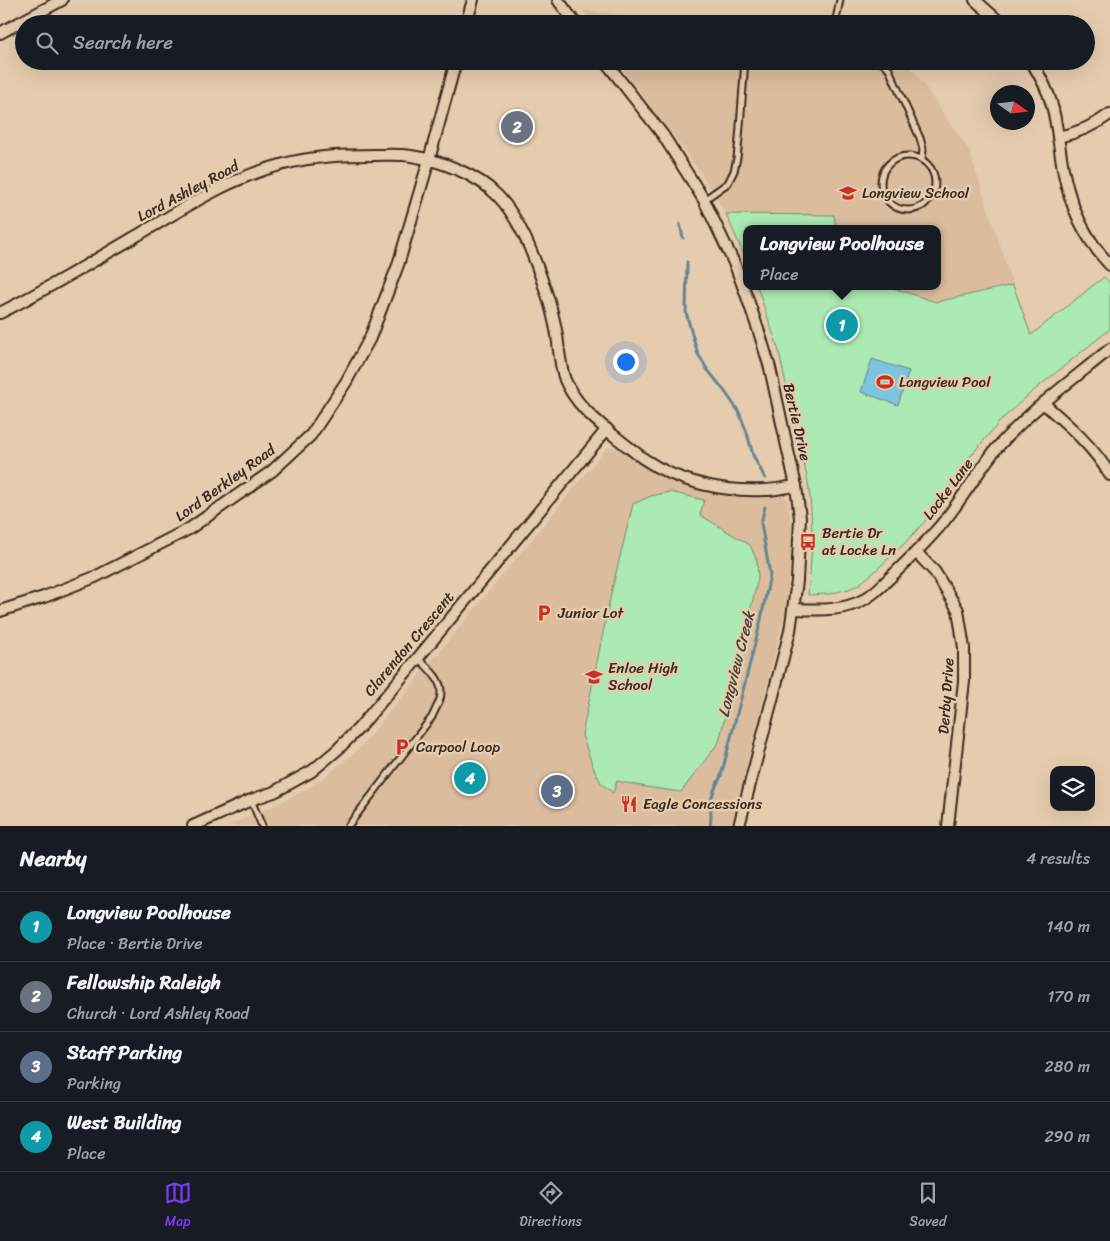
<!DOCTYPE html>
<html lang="en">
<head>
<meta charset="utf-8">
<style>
  body { margin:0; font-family:Sriracha,sans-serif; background:#20242c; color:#f1f3f6 }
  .controls { position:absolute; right:15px; bottom:15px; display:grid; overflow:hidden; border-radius:10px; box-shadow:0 5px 20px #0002 }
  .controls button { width:45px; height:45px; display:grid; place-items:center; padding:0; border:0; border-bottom:1px solid #363941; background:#171b24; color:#f1f3f6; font:25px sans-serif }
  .compass { position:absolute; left:990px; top:85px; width:45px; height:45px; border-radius:50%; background:#171b24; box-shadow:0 5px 20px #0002; rotate:104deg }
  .you { position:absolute; left:625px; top:361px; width:18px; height:18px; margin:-12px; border:4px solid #fff; border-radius:50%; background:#1a73e8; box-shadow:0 0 0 8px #1a73e833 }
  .badge { display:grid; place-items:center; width:32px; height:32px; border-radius:50%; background:#7c3aed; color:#fff; font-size:16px; font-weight:700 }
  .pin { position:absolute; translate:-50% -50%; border:2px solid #fff; box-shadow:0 1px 5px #0006 }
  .popup { position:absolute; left:743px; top:225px; width:198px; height:65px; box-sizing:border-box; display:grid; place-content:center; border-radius:10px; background:#171b24; filter:drop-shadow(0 1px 4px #0005); font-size:16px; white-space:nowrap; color:#9ea1a6 }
  .popup b { font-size:19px; color:#f1f3f6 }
  .popup::after { content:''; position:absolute; left:50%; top:100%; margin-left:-10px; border:10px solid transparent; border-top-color:#171b24 }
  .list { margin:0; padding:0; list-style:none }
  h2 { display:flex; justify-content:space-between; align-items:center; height:65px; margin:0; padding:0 20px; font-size:21px }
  h2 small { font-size:16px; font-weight:400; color:#9ea1a6 }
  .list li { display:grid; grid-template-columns:32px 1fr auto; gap:15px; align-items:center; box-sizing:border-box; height:70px; padding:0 20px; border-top:1px solid #363941 }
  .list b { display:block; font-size:19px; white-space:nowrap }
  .list p { margin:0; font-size:16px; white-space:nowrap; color:#9ea1a6 }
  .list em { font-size:16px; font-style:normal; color:#9ea1a6 }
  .icon { flex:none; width:28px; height:28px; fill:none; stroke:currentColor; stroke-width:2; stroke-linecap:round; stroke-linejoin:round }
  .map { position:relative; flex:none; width:1110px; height:826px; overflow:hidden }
  .search { position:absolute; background:#171b24; box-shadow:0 5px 20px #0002; left:15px; right:15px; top:15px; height:55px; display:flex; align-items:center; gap:12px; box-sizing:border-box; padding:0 18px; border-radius:28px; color:#9ea1a6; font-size:19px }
  .sheet { height:345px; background:#171b24 }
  nav { display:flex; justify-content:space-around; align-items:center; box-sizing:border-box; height:70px; border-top:1px solid #363941; background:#171b24; font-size:14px; color:#9ea1a6 }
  nav a { display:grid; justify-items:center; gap:2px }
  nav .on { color:#7c3aed }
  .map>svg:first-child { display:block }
  .built { fill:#dbbd9e }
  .green { fill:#abeab2; stroke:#738a68 }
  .water { fill:#7ec4df; stroke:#638692 }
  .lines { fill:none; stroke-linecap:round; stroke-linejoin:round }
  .stream { stroke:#638692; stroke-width:3 }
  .service-casing { stroke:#3b2a1e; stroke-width:9 }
  .minor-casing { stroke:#3b2a1e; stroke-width:14 }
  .service { stroke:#e6ccae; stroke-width:5 }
  .minor { stroke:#e6ccae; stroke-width:10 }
  .labels { text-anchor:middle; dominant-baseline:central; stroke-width:5; stroke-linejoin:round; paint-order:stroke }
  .street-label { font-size:15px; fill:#3b2a1e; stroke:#e6ccae }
  .poi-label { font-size:15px; fill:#3b2a1e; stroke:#e6ccae; text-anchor:start }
  .water-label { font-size:16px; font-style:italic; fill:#45413b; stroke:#e6ccae }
</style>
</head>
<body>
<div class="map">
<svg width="1110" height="826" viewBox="0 0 1110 826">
  <rect width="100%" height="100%" fill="#e6ccae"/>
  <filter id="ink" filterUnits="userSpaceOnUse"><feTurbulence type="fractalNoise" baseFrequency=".02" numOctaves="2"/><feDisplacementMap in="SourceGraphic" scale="10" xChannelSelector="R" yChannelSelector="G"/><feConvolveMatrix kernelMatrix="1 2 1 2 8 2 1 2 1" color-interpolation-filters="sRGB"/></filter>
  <g filter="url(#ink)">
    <g class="built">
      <polygon points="582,10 689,24 593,24"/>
      <polygon points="618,61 907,61 969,150 1013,285 936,302 887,286 937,286 937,229 836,229 833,215 726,214 700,172 627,75"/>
      <polygon points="609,447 616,447 659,476 684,486 717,495 730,496 767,497 780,495 786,498 789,502 792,542 787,604 732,826 227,826 273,806 307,789 323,778 359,749 606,449"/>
    </g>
    <g class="green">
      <polygon points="726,214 834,215 836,229 747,229 747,262"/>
      <path d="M1104,277L1110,283V329L1033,391L1002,419L968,459L938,504L925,521L904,544L873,573L858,585L849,589L829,594L808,595C812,557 814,520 808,482L778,348L757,286H887L936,302L1013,285L1031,335Z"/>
      <polygon points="670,492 704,500 700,515 750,545 757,561 758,578 719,742 681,792 646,787 617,781 613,793 601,783 593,767 582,735 612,589 633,504 651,496"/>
    </g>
    <polygon class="water" points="872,359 909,371 898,405 861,392"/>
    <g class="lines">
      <g class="stream">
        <polyline points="680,224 683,238"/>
        <polyline points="687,262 686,312 690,327 698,354 707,369 723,389 739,412 747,433 753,455 765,478"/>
        <path d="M710,826C712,819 710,812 711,805C711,794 716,786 721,776L760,624L770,575L761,523L765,507"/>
      </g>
      <g class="service-casing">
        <g id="service">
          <polyline points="835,24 840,0"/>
          <polyline points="871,61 880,62 888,67 920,138 923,149 922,160"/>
          <circle cx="908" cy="183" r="27"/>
          <polyline points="704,200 728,183 734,171 737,158 739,139 745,61"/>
          <polyline points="251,800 262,826"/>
          <path d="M348,826L432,717C434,712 437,707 439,702C447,683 430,670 418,658"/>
        </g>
      </g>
      <g class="minor-casing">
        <g id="minor">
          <polyline points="558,0 576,24"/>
          <polyline points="975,0 1002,24"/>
          <polyline points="466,24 473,0"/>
          <polyline points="0,33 62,0"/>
          <polyline points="605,61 663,135 704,200 735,265 746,294 760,335 770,368 786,442 796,486 800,518 797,581 790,631 739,826"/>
          <path d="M1031,61C1039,74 1047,88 1051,102C1058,125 1059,150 1064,174C1071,208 1086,240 1110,265"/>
          <path d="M1058,137C1078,133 1094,126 1110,114"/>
          <path d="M0,313C53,286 104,255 155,225C197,200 236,176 284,164C314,156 344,155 375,155C387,155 399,154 411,156C439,160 477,174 498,196C520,219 534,256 544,286C550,302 554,319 557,335C559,350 560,366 565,380C575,403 593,418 612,434C622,442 633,451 644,459C679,483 724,492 765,490C775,490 786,487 796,486"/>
          <path d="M1043,403C1067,424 1094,447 1110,475"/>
          <polyline points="916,552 935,572 958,610 964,648 964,681 948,826"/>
          <path d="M794,609C815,610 837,611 857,603C872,597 884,583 896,572C913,555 930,539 945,520C963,497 978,472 996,449C1029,411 1071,381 1110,349"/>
          <polyline points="0,611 44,597 95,577 189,529 272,471 311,435 346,382 370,338 398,265 429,160 456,61"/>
          <polyline points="193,826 251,800 274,792 312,771 337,750 359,728 418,658 607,429"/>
        </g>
      </g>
      <use href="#service" class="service"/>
      <use href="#minor" class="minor"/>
    </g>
  </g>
  <defs>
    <g id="school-bare" transform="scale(1.35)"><path d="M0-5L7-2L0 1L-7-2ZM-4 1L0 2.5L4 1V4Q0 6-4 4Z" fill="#c8321e" stroke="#e6ccae" stroke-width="2.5" paint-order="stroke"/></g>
    <g id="stadium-bare" transform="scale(1.35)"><path d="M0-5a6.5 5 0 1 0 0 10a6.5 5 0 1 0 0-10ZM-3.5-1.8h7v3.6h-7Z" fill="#c8321e" stroke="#e6ccae" stroke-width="2.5" paint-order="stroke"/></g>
    <g id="bus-bare" transform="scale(1.35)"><path d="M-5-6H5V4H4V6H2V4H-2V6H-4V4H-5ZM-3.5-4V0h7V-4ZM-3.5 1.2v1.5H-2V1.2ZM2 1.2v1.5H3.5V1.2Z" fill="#c8321e" stroke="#e6ccae" stroke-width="2.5" paint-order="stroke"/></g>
    <g id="parking-bare" transform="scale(1.35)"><path d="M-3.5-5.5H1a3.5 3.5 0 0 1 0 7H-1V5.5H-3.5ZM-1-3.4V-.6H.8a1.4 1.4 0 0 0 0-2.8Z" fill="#c8321e" stroke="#e6ccae" stroke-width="2.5" paint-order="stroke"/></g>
    <g id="restaurant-bare" transform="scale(1.35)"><path d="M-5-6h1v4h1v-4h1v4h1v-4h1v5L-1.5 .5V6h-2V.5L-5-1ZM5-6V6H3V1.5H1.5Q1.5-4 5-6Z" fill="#c8321e" stroke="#e6ccae" stroke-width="2.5" paint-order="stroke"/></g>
  </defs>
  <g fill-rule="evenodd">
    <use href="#school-bare" x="848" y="193"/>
    <use href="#stadium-bare" x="885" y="382"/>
    <use href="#bus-bare" x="808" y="542"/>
    <use href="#parking-bare" x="544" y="613"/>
    <use href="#school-bare" x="594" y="677"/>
    <use href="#parking-bare" x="402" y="747"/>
    <use href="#restaurant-bare" x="629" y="804"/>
  </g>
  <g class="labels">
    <g class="street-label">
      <text transform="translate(188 191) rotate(-28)">Lord Ashley Road</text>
      <text transform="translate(797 422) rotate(77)">Bertie Drive</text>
      <text transform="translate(225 483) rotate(-36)">Lord Berkley Road</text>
      <text transform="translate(948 489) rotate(-53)">Locke Lane</text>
      <text transform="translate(409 644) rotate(-50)">Clarendon Crescent</text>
      <text transform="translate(946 696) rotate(-86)">Derby Drive</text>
    </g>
    <g class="poi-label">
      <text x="862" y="193">Longview School</text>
      <text x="899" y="382">Longview Pool</text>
      <text x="822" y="533">Bertie Dr<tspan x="822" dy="17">at Locke Ln</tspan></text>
      <text x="558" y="613">Junior Lot</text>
      <text x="608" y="668">Enloe High<tspan x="608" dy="17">School</tspan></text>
      <text x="416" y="747">Carpool Loop</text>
      <text x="643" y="804">Eagle Concessions</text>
    </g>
    <g class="water-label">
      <text transform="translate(736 664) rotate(-76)">Longview Creek</text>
    </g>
  </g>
</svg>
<div class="controls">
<button><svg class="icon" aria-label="layers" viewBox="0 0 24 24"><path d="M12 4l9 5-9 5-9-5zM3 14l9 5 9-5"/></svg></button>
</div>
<svg class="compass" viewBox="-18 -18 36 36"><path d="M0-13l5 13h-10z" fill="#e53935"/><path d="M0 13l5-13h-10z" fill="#9ea1a6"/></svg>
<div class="you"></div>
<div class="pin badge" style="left:842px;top:325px;background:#0f9aa8">1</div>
<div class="popup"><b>Longview Poolhouse</b>Place</div>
<div class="pin badge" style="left:517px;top:127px;background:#6b7280">2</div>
<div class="pin badge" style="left:557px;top:791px;background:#5c6f8a">3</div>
<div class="pin badge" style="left:470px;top:778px;background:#0f9aa8">4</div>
<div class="search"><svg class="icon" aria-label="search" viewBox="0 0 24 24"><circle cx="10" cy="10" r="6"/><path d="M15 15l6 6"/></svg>Search here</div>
</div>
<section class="sheet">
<h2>Nearby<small>4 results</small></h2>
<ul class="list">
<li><span class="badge" style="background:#0f9aa8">1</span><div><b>Longview Poolhouse</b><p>Place · Bertie Drive</p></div><em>140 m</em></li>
<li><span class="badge" style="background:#6b7280">2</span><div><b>Fellowship Raleigh</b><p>Church · Lord Ashley Road</p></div><em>170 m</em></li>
<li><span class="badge" style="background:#5c6f8a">3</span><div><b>Staff Parking</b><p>Parking</p></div><em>280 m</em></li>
<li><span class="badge" style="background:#0f9aa8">4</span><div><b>West Building</b><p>Place</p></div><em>290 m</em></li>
</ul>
</section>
<nav>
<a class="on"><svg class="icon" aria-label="map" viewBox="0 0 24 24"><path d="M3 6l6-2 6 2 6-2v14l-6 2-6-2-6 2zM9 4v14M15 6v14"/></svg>Map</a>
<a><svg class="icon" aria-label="directions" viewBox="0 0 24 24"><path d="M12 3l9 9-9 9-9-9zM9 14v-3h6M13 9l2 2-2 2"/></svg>Directions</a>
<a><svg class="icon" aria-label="saved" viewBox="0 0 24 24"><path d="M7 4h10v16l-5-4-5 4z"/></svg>Saved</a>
</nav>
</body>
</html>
